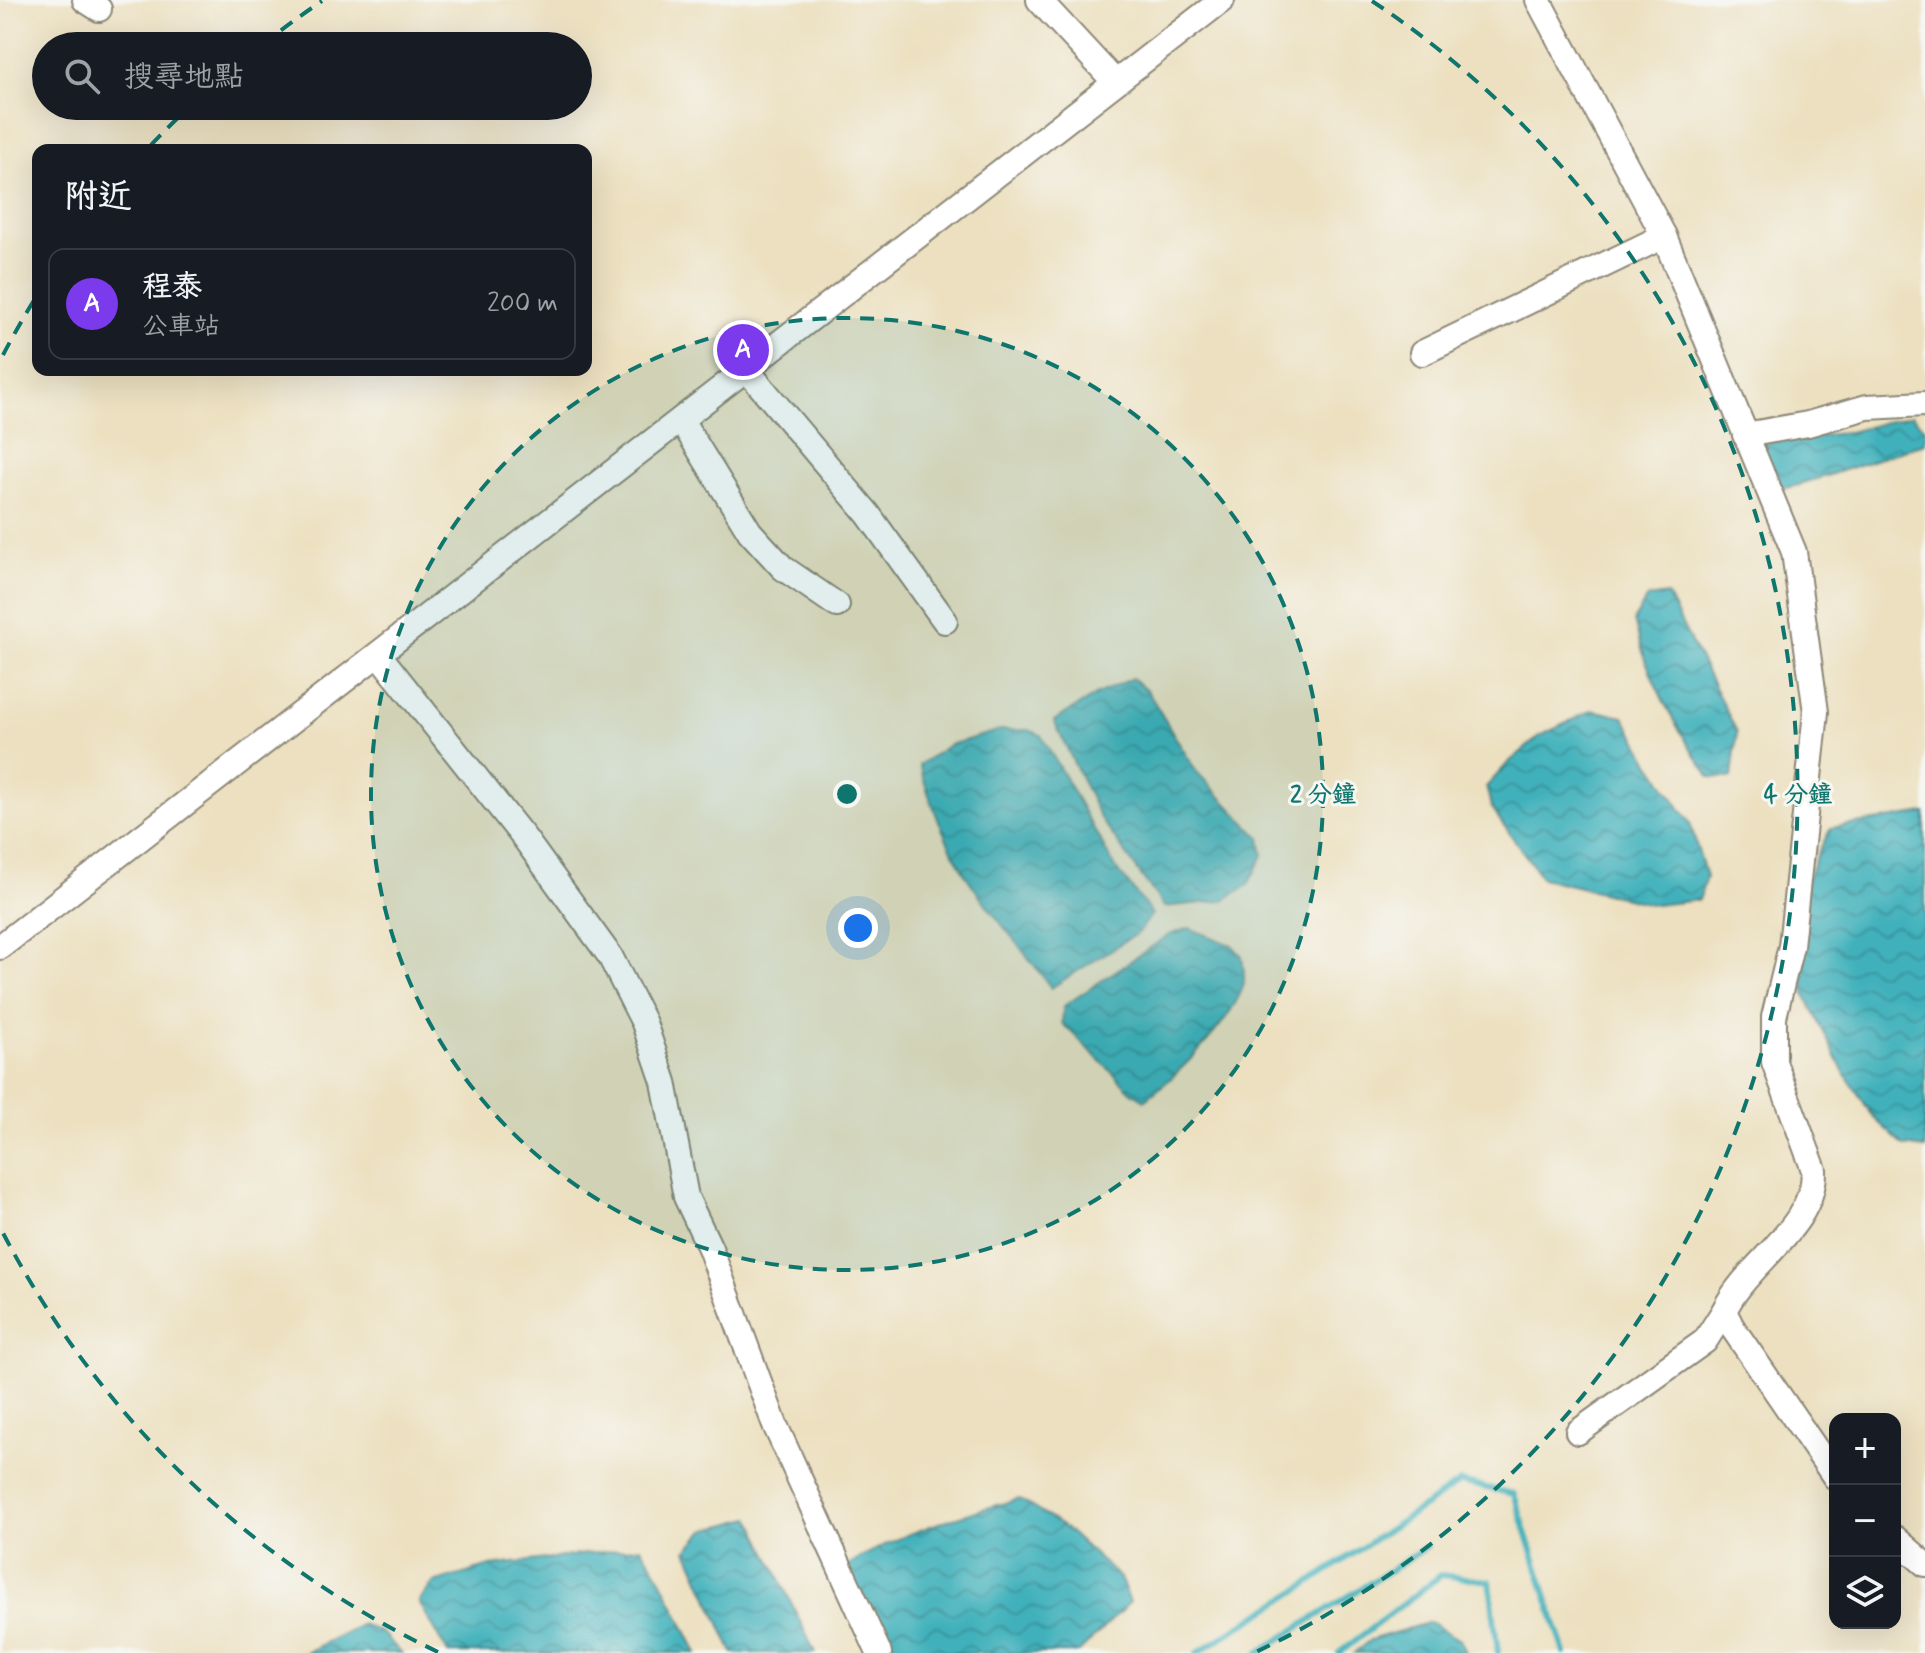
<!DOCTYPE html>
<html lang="zh-TW">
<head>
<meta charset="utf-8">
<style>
  body { margin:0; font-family:Mynerve,"LXGW WenKai TC",sans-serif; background:#20242c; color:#f1f3f6 }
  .controls { position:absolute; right:24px; bottom:24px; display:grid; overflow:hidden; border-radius:16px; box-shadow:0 8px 32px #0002 }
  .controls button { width:72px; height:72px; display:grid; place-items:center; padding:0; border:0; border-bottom:2px solid #363941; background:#171b24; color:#f1f3f6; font:40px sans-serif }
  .you { position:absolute; left:858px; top:928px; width:28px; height:28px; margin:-20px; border:6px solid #fff; border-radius:50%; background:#1a73e8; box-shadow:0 0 0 12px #1a73e833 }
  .badge { display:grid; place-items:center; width:52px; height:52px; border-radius:50%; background:#7c3aed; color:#fff; font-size:26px; font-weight:700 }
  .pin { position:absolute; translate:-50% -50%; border:4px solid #fff; box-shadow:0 2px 8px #0006 }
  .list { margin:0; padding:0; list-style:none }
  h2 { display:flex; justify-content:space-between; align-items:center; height:104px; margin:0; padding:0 32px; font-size:34px }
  h2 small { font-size:26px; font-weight:400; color:#9ea1a6 }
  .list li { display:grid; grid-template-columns:52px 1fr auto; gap:24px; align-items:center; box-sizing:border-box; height:112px; margin:0 16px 16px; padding:0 16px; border:2px solid #363941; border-radius:16px }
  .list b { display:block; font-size:30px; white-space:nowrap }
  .list p { margin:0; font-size:26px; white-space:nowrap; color:#9ea1a6 }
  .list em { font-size:26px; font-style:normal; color:#9ea1a6 }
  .icon { flex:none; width:44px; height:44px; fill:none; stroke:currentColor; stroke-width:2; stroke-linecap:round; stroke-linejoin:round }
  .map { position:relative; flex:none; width:1925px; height:1653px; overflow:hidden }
  .search { position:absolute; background:#171b24; box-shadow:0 8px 32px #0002; left:32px; top:32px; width:560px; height:88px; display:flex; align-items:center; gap:20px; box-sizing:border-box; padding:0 28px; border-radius:44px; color:#9ea1a6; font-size:30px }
  .panel { position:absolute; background:#171b24; box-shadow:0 8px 32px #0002; left:32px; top:144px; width:560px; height:232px; border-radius:16px }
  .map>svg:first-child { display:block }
  .water { fill:url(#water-waves); stroke:#366e73; stroke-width:2 }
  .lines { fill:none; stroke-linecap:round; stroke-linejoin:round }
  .stream { stroke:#41b1bb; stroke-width:6 }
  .minor-casing { stroke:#8c8676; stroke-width:28 }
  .minor { stroke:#fff; stroke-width:24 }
  .ring { fill:none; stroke:#0f766e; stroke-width:4; stroke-dasharray:14 10 }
  .centre { fill:#0f766e; stroke:#f6f6f2; stroke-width:4 }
  .ring-label { font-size:24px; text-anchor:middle; font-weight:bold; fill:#0f766e; stroke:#f6f6f2; stroke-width:6; stroke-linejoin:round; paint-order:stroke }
</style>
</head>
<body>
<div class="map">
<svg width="1925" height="1653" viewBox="0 0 1925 1653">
  <defs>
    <pattern id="water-waves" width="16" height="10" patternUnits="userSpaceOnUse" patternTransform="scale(2)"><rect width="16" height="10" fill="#41b1bb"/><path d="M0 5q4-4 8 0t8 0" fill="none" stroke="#379098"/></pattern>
  </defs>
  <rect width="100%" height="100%" fill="#f6f6f2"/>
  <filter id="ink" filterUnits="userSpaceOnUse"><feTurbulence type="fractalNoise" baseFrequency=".0125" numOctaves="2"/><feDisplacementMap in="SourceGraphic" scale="16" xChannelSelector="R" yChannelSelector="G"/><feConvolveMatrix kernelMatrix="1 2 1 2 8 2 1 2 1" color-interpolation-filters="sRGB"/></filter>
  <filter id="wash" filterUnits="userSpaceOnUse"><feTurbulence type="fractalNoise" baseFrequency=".006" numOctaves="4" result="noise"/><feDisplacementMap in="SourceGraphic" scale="32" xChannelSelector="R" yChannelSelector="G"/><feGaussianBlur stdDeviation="1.8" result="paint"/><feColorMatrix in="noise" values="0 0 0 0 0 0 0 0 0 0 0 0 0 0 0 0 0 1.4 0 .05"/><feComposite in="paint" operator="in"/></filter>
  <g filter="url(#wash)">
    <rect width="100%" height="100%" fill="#ece0c0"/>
    <g class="water">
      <polygon points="1912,415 1925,429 1925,443 1799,485 1765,492 1751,464 1763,443 1849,432"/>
      <path d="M1667,595L1737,732L1732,778L1710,777C1676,728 1647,679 1634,620L1647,598Z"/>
      <polygon points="1132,678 1148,692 1196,771 1260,838 1263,855 1248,885 1222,901 1164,907 1100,818 1054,721 1096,695"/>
      <polygon points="1592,710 1624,717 1651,764 1690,823 1706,877 1699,900 1655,905 1542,878 1492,809 1486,787 1508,763 1540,736"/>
      <path d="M1001,730H1029L1041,735L1115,867L1152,914L1139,932L1051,988C1027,954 999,923 975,889C949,853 932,807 919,765L949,745Z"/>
      <polygon points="1925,813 1925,1149 1904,1146 1874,1118 1842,1069 1805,994 1794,913 1816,857 1831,828"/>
      <path d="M1189,928L1232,945L1242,956C1243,965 1246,978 1243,987C1228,1026 1177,1075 1145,1100L1132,1092L1062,1023L1064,1006L1169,935Z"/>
      <path d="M1019,1499L1064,1527L1120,1578L1130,1602L1078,1653H871L846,1566C899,1533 959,1515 1019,1499Z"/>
      <polygon points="751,1518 815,1653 733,1653 687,1550 705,1530"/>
      <polygon points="641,1547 658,1573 697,1653 448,1653 419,1602 433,1583 490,1566"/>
      <polygon points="1430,1622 1461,1641 1465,1653 1354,1653 1370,1640"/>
      <polygon points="362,1624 382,1633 401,1653 305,1653"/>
    </g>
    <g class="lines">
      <g class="stream">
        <polyline points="1197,1653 1303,1587 1460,1482 1514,1494 1565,1653"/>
        <polyline points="1258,1653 1427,1547"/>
        <polyline points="1339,1653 1441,1575 1490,1581 1498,1653"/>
      </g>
    </g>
  </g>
  <g filter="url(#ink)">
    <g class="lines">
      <g class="minor-casing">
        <g id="minor">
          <polyline points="85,0 99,9"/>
          <polyline points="1039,0 1115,82"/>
          <path d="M1538,0L1664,236L1794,552L1816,712L1791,946L1774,1017V1062L1814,1170C1815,1228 1747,1262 1724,1311L1732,1327L1835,1477"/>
          <polyline points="1422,353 1664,236"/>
          <polyline points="747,370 868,514 945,621"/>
          <polyline points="681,420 750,532 783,568 837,605"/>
          <polyline points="1745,435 1808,424 1867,407 1925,404"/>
          <polyline points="379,655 525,839 610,956 644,1023 664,1082 686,1197 710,1248 775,1425 879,1653"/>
          <polyline points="0,947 1222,0"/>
          <polyline points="1578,1432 1705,1341 1724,1311"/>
          <polyline points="1895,1538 1925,1564"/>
        </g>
      </g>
      <use href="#minor" class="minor"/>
    </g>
  </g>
  <circle cx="847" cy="794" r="476" fill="#0f766e" fill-opacity=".12"/>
  <g class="ring">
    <circle cx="847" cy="794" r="476"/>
    <path d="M438 1652A951 951 0 0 1 3 1233M3 355A951 951 0 0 1 36 297M151 145A951 951 0 0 1 186 110M262 45A951 951 0 0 1 322 1M1372 1A951 951 0 0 1 1256 1652"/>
  </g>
  <circle cx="847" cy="794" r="12" class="centre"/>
  <g class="ring-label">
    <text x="1323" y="802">2 分鐘</text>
    <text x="1798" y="802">4 分鐘</text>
  </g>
</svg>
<div class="controls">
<button>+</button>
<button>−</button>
<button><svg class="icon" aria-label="layers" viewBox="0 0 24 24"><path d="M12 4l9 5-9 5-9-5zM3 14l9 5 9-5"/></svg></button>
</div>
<div class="you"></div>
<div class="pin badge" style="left:743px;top:350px">A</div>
<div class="search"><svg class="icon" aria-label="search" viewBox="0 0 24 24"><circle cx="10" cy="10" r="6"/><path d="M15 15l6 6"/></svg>搜尋地點</div>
<section class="panel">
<h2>附近<small></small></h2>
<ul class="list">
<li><span class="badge">A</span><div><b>程泰</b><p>公車站</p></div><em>200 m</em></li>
</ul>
</section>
</div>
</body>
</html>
